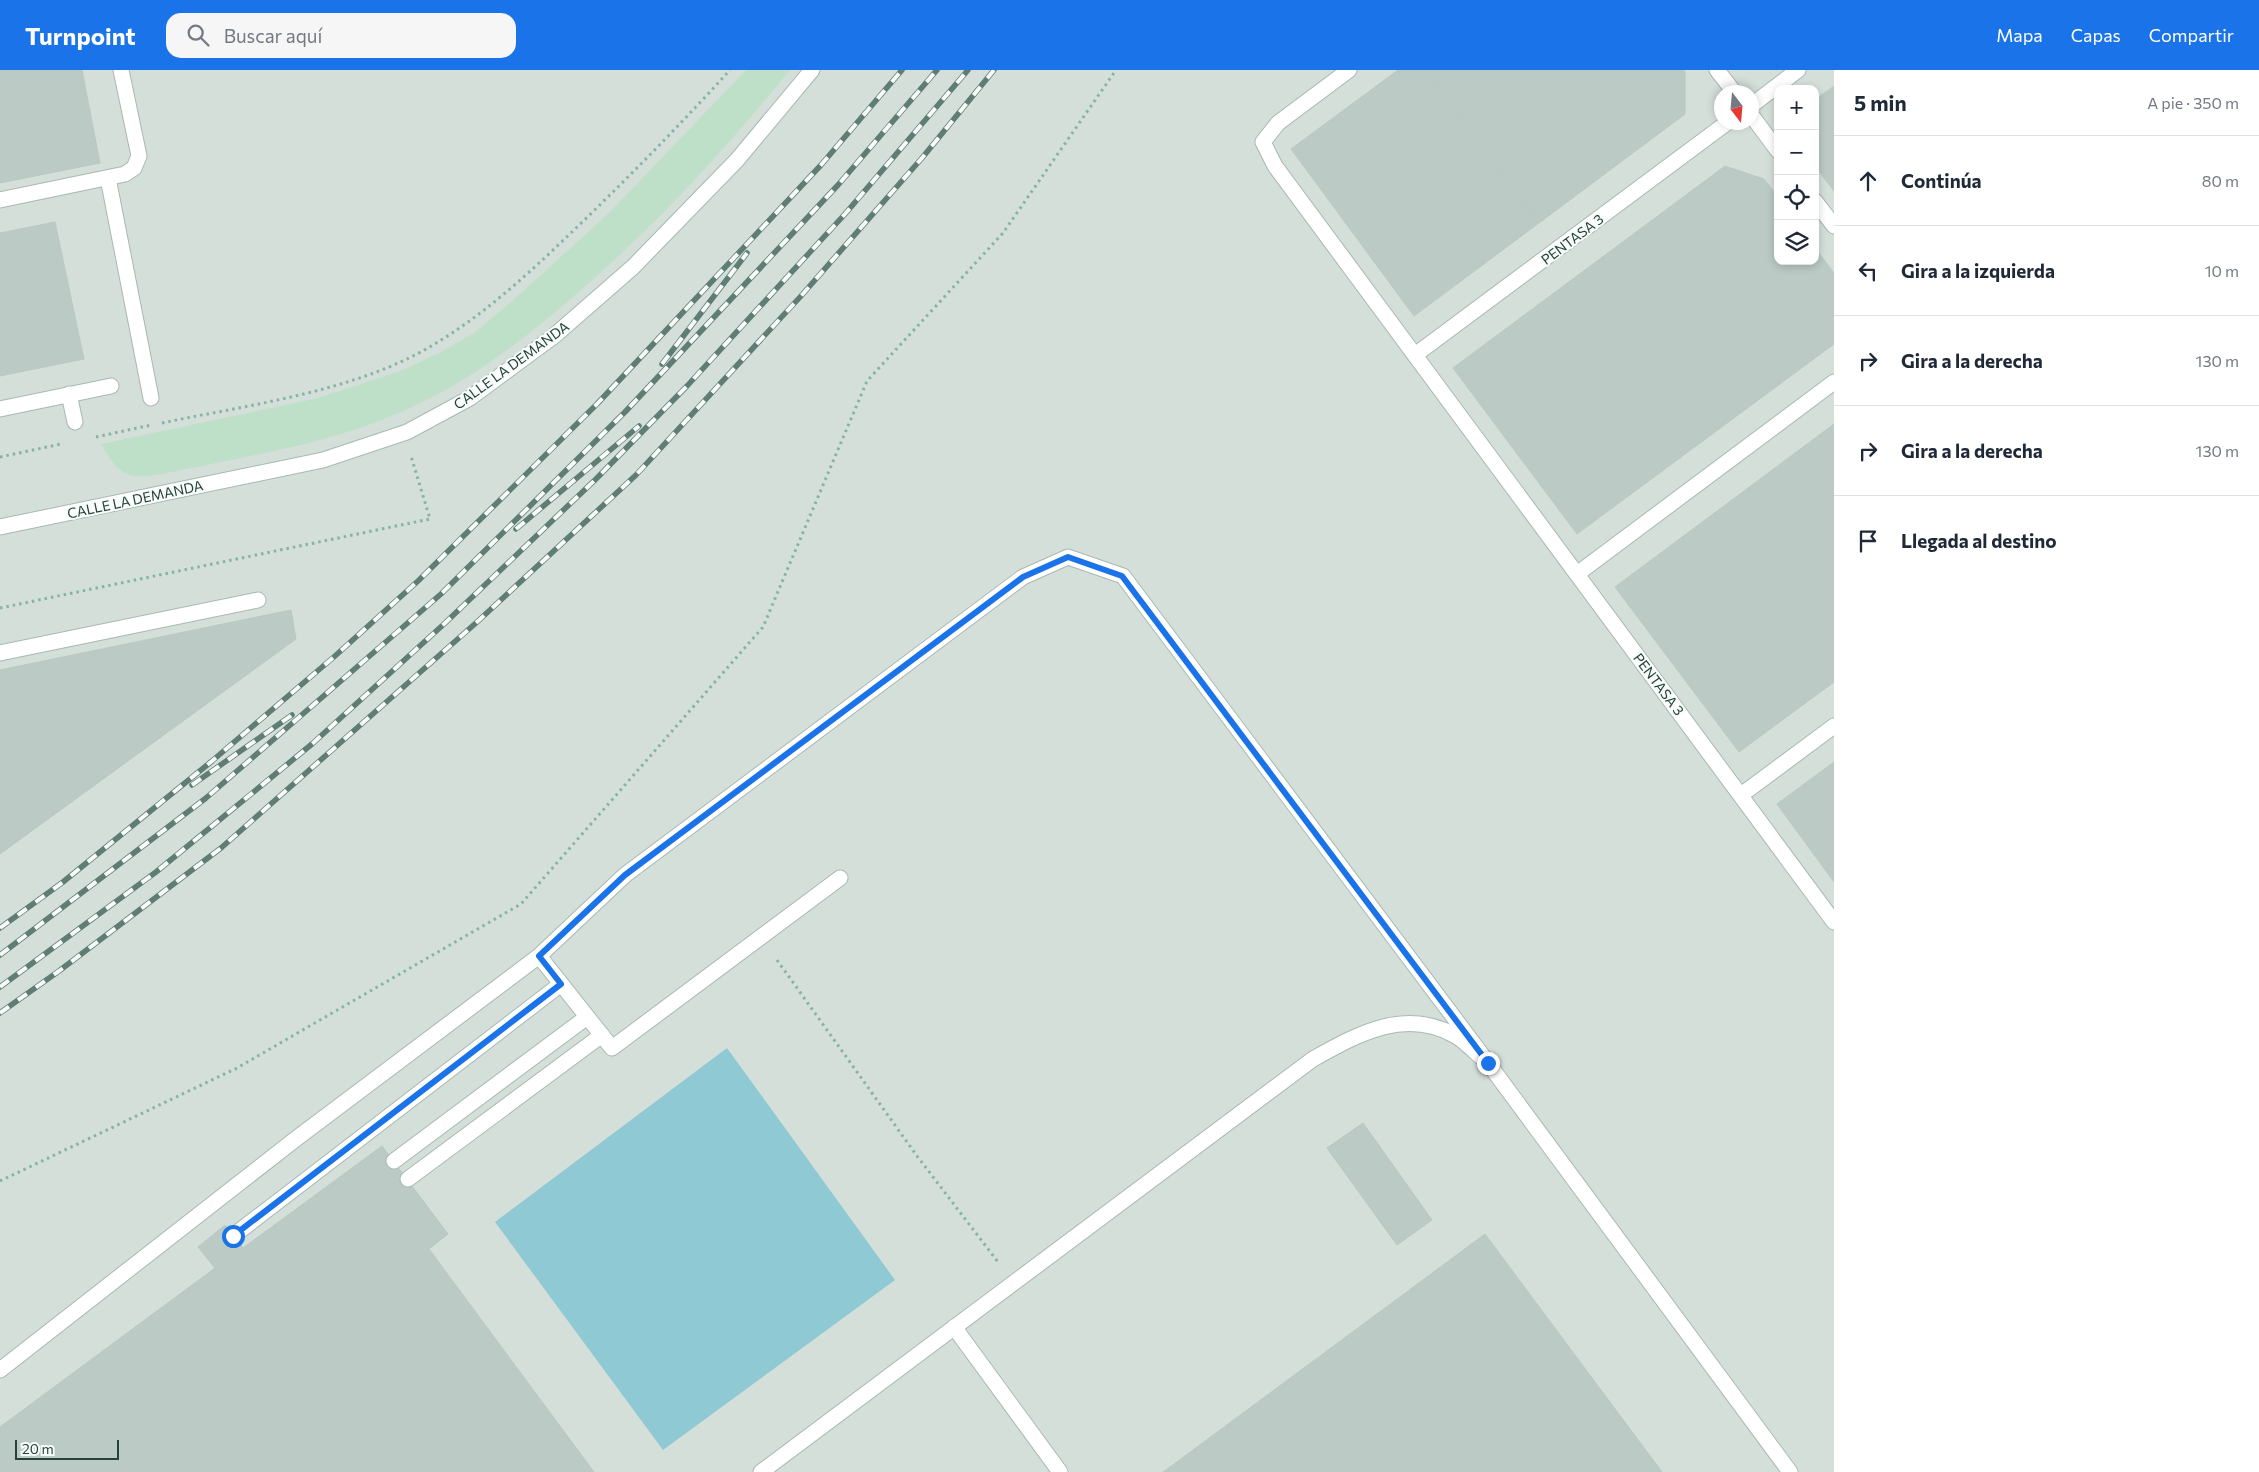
<!DOCTYPE html>
<html lang="es">
<head>
<meta charset="utf-8">
<style>
  body { margin:0; font-family:Commissioner,sans-serif; background:#f6f6f7; color:#1f2937 }
  .controls { position:absolute; right:15px; top:15px; display:grid; overflow:hidden; border-radius:10px; box-shadow:0 2px 8px #0003 }
  .controls button { width:45px; height:45px; display:grid; place-items:center; padding:0; border:0; border-bottom:1px solid #e0e1e3; background:#fff; color:#1f2937; font:25px sans-serif }
  .compass { position:absolute; left:1714px; top:15px; width:45px; height:45px; border-radius:50%; background:#fff; box-shadow:0 2px 8px #0003; rotate:164deg }
  .scale { position:absolute; left:15px; bottom:12px; width:104px; box-sizing:border-box; padding-left:5px; border:2px solid #24423a; border-top:0; font-size:14px; line-height:18px; white-space:nowrap; color:#24423a; -webkit-text-stroke:4px #f7fbf9; paint-order:stroke }
  .stop { position:absolute; width:15px; height:15px; margin:-11px; border:4px solid #1a73e8; border-radius:50%; background:#fff }
  .stop.end { background:#1a73e8; border-color:#fff; box-shadow:0 1px 5px #0008 }
  .list { margin:0; padding:0; list-style:none }
  h2 { display:flex; justify-content:space-between; align-items:center; height:65px; margin:0; padding:0 20px; font-size:21px }
  h2 small { font-size:16px; font-weight:400; color:#747a83 }
  .list li { display:grid; grid-template-columns:32px 1fr auto; gap:15px; align-items:center; box-sizing:border-box; height:90px; padding:0 20px; border-top:1px solid #e0e1e3 }
  .list b { display:block; font-size:19px; white-space:nowrap }
  .list em { font-size:16px; font-style:normal; color:#747a83 }
  .icon { flex:none; width:28px; height:28px; fill:none; stroke:currentColor; stroke-width:2; stroke-linecap:round; stroke-linejoin:round }
  .map { position:relative; flex:none; width:1834px; height:1402px; overflow:hidden }
  header { display:flex; align-items:center; gap:30px; box-sizing:border-box; height:70px; padding:0 25px; background:#1a73e8; color:#fff }
  header strong { font-size:24px }
  nav { display:flex; gap:28px; margin-inline-start:auto; font-size:18px }
  .search { width:350px; height:45px; background:#f6f6f7; display:flex; align-items:center; gap:12px; box-sizing:border-box; padding:0 18px; border-radius:15px; color:#747a83; font-size:19px }
  main { display:flex }
  aside { flex:1; background:#fff }
  .map>svg:first-child { display:block }
  .built { fill:#d4dfda; fill-rule:evenodd }
  .green { fill:#bfe0c8 }
  .water { fill:#8ec9d4 }
  .building { fill:#bbcac4; stroke:#b8c9c2 }
  .lines { fill:none; stroke-linecap:round; stroke-linejoin:round }
  .service-casing { stroke:#a8b8b2; stroke-width:17 }
  .minor-casing { stroke:#a8b8b2; stroke-width:17 }
  .path { stroke:#86b3a5; stroke-width:3; stroke-dasharray:2.5 4; stroke-linecap:butt }
  .service { stroke:#fff; stroke-width:15 }
  .minor { stroke:#fff; stroke-width:15 }
  .rail-casing { stroke:#5f7d75; stroke-width:5.5 }
  .rail { stroke:#f7fbf9; stroke-width:4; stroke-dasharray:11; stroke-linecap:butt }
  .route { stroke:#1a73e8; stroke-width:6 }
  .labels { text-anchor:middle; dominant-baseline:central; stroke-width:4; stroke-linejoin:round; paint-order:stroke }
  .street-label { font-size:14px; fill:#24423a; stroke:#f7fbf9 }
</style>
</head>
<body>
<header>
<strong>Turnpoint</strong>
<div class="search"><svg class="icon" aria-label="search" viewBox="0 0 24 24"><circle cx="10" cy="10" r="6"/><path d="M15 15l6 6"/></svg>Buscar aquí</div>
<nav><a>Mapa</a><a>Capas</a><a>Compartir</a></nav>
</header>
<main>
<div class="map">
<svg width="1834" height="1402" viewBox="0 0 1834 1402">
  <rect width="100%" height="100%" fill="#e6efeb"/>
  <path class="built" d="M0,0H1834V1402H0ZM1778,19H1815V191H1778ZM1722,22H1752V52H1722Z"/>
  <path class="green" d="M746,0H790C724,81 653,158 574,226C519,274 462,317 394,345C321,376 240,387 162,404C128,410 119,406 101,374L318,328L403,300L443,281L474,263L511,232L608,144Z"/>
  <polygon class="water" points="727,978 895,1210 663,1380 495,1152"/>
  <g class="building">
    <polygon points="0,0 82,0 100,93 0,113"/>
    <polygon points="1398,0 1426,0 1539,153 1414,246 1291,79"/>
    <polygon points="1426,0 1684,0 1685,2 1685,44 1539,153"/>
    <polygon points="1834,16 1834,121 1815,96 1815,30"/>
    <polygon points="1725,96 1764,109 1778,127 1778,191 1815,191 1815,178 1834,203 1834,274 1577,464 1453,298"/>
    <polygon points="55,152 84,289 0,306 0,163"/>
    <polygon points="1834,354 1834,612 1739,682 1615,517"/>
    <polygon points="291,540 296,569 0,784 0,600"/>
    <polygon points="1834,692 1834,812 1777,734"/>
    <polygon points="1363,1053 1432,1150 1397,1175 1327,1078"/>
    <polygon points="382,1076 448,1164 429,1179 594,1402 0,1402 0,1357 215,1198 198,1177 225,1155 243,1178"/>
    <polygon points="1485,1164 1662,1402 1163,1402 1170,1397"/>
  </g>
  <g class="lines">
    <g class="service-casing">
      <g id="service">
        <polyline points="1349,0 1278,53 1263,72 1275,96 1834,852"/>
        <polyline points="1717,0 1734,22"/>
        <polyline points="1752,35 1798,0"/>
        <polyline points="1752,46 1778,81"/>
        <polyline points="108,108 151,328"/>
        <polyline points="0,130 125,104 134,98 139,86 121,0"/>
        <polyline points="1815,131 1834,156"/>
        <polyline points="1415,285 1728,52"/>
        <polyline points="69,324 75,352"/>
        <polyline points="0,339 111,316"/>
        <polyline points="1577,504 1834,312"/>
        <polyline points="0,583 258,530"/>
        <polyline points="1741,725 1834,656"/>
        <polyline points="539,886 612,978 840,808"/>
        <polyline points="394,1091 587,947"/>
        <polyline points="408,1109 602,965"/>
        <polyline points="233,1166 561,914"/>
        <polyline points="954,1257 1060,1402"/>
        <polyline points="0,1300 297,1068 539,886 625,805 1023,507 1068,487 1123,506 1488,993"/>
        <path d="M761,1402L1313,989C1358,964 1405,937 1456,966C1467,973 1478,985 1488,993L1790,1402"/>
      </g>
    </g>
    <g class="minor-casing">
      <polyline id="minor" points="0,457 323,390 407,362 470,328 554,266 633,197 737,90 812,0"/>
    </g>
    <g class="path">
      <path d="M162,353C247,335 339,324 417,284C477,252 526,206 574,160C628,108 680,55 730,0"/>
      <polyline points="96,367 151,355"/>
      <polyline points="0,387 61,374"/>
      <polyline points="0,538 430,449 411,386"/>
      <polyline points="777,890 917,1086 998,1192"/>
      <polyline points="0,1111 237,998 521,834 763,557 867,311 1003,163 1116,0"/>
    </g>
    <use href="#service" class="service"/>
    <use href="#minor" class="minor"/>
    <g class="rail-casing">
      <g id="rail">
        <polyline points="662,294 747,183"/>
        <polyline points="516,459 639,356"/>
        <polyline points="192,715 292,645"/>
        <polyline points="0,858 63,812 212,691 335,586 418,511 597,334 821,95 902,0"/>
        <polyline points="0,885 206,728 441,524 625,342 838,115 937,0"/>
        <polyline points="0,917 156,802 312,674 444,554 596,409 687,316 845,144 968,0"/>
        <polyline points="0,943 59,901 221,778 477,552 636,405 801,226 922,88 994,0"/>
      </g>
    </g>
    <use href="#rail" class="rail"/>
  </g>
  <g class="lines">
    <polyline class="route" points="233,1166 561,914 539,886 625,805 1023,507 1068,487 1122,506 1488,993"/>
  </g>
  <g class="labels">
    <g class="street-label">
      <text transform="translate(1572 169) rotate(-37)">PENTASA 3</text>
      <text transform="translate(511 295) rotate(-36)">CALLE LA DEMANDA</text>
      <text transform="translate(135 429) rotate(-12)">CALLE LA DEMANDA</text>
      <text transform="translate(1659 614) rotate(53)">PENTASA 3</text>
    </g>
  </g>
</svg>
<div class="controls">
<button>+</button>
<button>−</button>
<button><svg class="icon" aria-label="locate" viewBox="0 0 24 24"><circle cx="12" cy="12" r="6"/><path d="M12 2v4M12 18v4M2 12h4M18 12h4"/></svg></button>
<button><svg class="icon" aria-label="layers" viewBox="0 0 24 24"><path d="M12 4l9 5-9 5-9-5zM3 14l9 5 9-5"/></svg></button>
</div>
<svg class="compass" viewBox="-18 -18 36 36"><path d="M0-13l5 13h-10z" fill="#e53935"/><path d="M0 13l5-13h-10z" fill="#747a83"/></svg>
<div class="scale">20 m</div>
<div class="stop" style="left:233px;top:1166px"></div>
<div class="stop end" style="left:1488px;top:993px"></div>
</div>
<aside>
<h2>5 min<small>A pie · 350 m</small></h2>
<ul class="list">
<li><svg class="icon" aria-label="ahead" viewBox="0 0 24 24"><path d="M12 20V5M6 11l6-6 6 6"/></svg><div><b>Continúa</b></div><em>80 m</em></li>
<li><svg class="icon" aria-label="left" viewBox="0 0 24 24"><path d="M17 20v-9H6M10 6l-5 5 5 5"/></svg><div><b>Gira a la izquierda</b></div><em>10 m</em></li>
<li><svg class="icon" aria-label="right" viewBox="0 0 24 24"><path d="M7 20v-9h11M14 6l5 5-5 5"/></svg><div><b>Gira a la derecha</b></div><em>130 m</em></li>
<li><svg class="icon" aria-label="right" viewBox="0 0 24 24"><path d="M7 20v-9h11M14 6l5 5-5 5"/></svg><div><b>Gira a la derecha</b></div><em>130 m</em></li>
<li><svg class="icon" aria-label="arrive" viewBox="0 0 24 24"><path d="M6 21V4h12l-3 4 3 4H6"/></svg><div><b>Llegada al destino</b></div></li>
</ul>
</aside>
</main>
</body>
</html>
